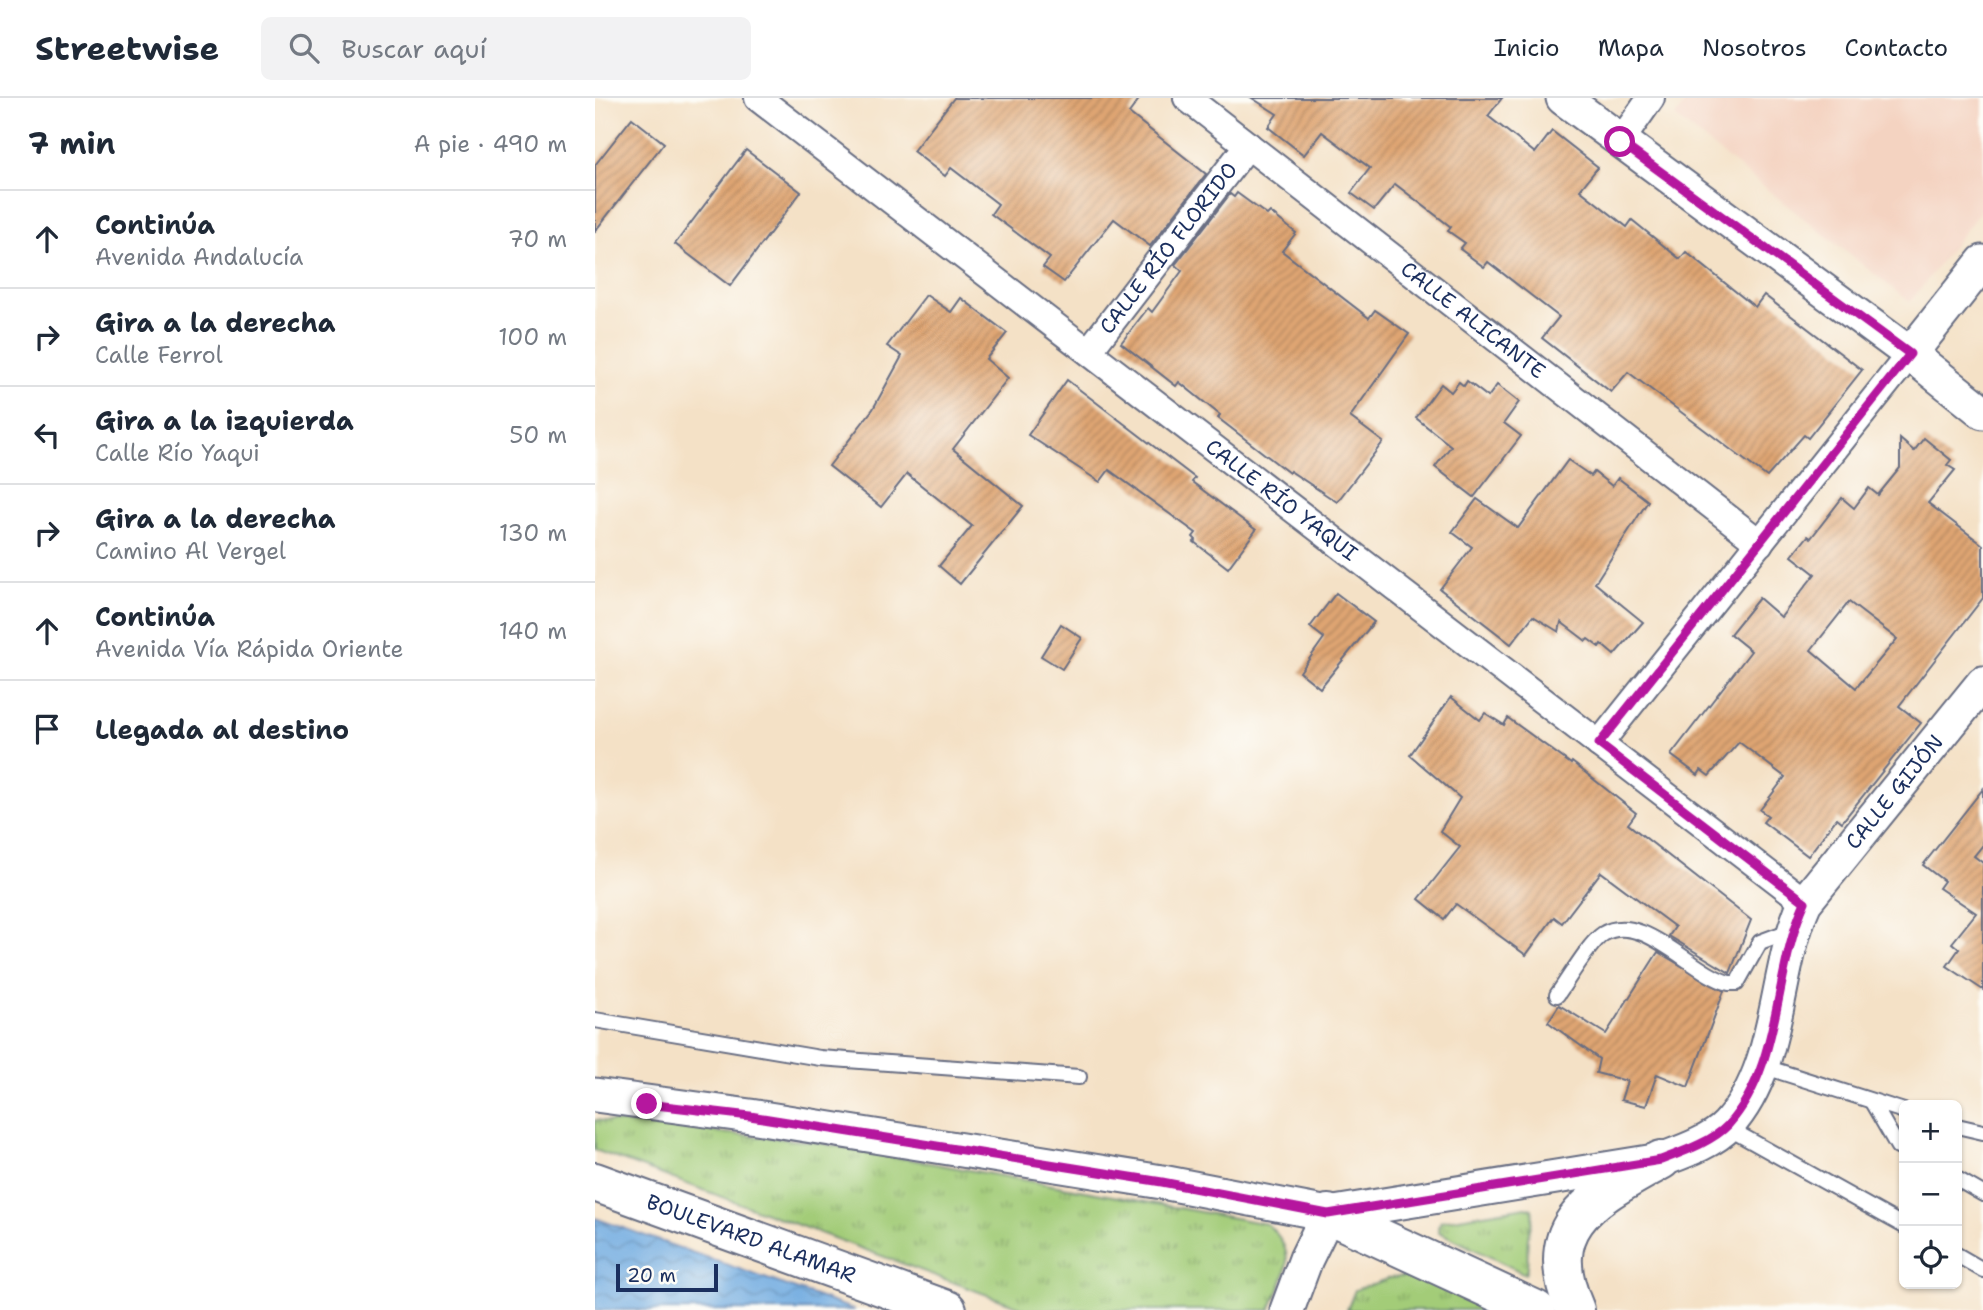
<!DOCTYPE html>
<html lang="es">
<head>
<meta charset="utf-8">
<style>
  body { margin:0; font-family:"Shantell Sans",sans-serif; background:#f2f2f3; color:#1f2937 }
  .controls { position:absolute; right:21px; bottom:21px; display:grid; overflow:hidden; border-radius:10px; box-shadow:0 2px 5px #0004 }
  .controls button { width:63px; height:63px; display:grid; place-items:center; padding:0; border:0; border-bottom:2px solid #e0e1e3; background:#fff; color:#1f2937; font:35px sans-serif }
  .scale { position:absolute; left:21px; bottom:18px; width:102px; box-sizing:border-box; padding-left:7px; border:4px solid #1b2f5e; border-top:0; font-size:19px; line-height:24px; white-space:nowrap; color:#1b2f5e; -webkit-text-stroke:5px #fdfcf7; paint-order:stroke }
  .stop { position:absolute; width:21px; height:21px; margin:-16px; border:5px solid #b5179e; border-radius:50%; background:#fff }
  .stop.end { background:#b5179e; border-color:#fff; box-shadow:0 2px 7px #0008 }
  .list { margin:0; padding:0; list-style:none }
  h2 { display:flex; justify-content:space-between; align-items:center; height:91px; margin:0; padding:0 28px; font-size:30px }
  h2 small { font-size:23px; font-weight:400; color:#747a83 }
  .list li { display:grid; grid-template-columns:46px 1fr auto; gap:21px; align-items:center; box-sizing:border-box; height:98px; padding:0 28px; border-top:2px solid #e0e1e3 }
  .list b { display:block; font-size:26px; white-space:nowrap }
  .list p { margin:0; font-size:23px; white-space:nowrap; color:#747a83 }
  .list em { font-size:23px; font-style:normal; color:#747a83 }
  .icon { flex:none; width:38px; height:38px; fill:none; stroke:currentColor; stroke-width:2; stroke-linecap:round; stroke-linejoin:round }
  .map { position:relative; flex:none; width:1388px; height:1212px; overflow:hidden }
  header { display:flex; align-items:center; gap:42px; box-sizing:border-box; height:98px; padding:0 35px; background:#fff; border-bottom:2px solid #e0e1e3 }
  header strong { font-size:33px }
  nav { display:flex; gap:38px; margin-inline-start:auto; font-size:24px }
  .search { width:490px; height:63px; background:#f2f2f3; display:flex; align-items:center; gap:18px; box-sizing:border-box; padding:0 24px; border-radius:10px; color:#747a83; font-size:26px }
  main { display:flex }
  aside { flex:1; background:#fff }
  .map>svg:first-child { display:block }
  .built { fill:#f4d3c1 }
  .grass { fill:url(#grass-tufts); stroke:#5f7e6b; stroke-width:2 }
  .water { fill:url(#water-waves); stroke:#456c9f; stroke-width:2 }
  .building { fill:url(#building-hatch); fill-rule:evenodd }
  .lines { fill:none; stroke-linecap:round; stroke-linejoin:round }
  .service-casing { stroke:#676d82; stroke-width:18 }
  .minor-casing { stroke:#676d82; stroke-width:30 }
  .tertiary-casing { stroke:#676d82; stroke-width:37 }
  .trunk-casing { stroke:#676d82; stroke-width:42 }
  .service { stroke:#fff; stroke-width:14 }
  .minor { stroke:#fff; stroke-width:26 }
  .tertiary { stroke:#fff; stroke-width:33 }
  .trunk { stroke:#fff; stroke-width:38 }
  .route { stroke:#b5179e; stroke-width:9 }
  .labels { text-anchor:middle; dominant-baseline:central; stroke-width:5; stroke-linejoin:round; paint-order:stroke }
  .street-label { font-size:21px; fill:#1b2f5e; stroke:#fdfcf7 }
</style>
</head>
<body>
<header>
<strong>Streetwise</strong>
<div class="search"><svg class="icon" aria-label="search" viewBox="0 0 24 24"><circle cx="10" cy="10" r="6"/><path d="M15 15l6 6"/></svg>Buscar aquí</div>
<nav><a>Inicio</a><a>Mapa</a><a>Nosotros</a><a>Contacto</a></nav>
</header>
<main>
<aside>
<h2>7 min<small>A pie · 490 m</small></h2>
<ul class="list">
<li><svg class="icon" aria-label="ahead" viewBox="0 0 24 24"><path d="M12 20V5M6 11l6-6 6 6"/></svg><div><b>Continúa</b><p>Avenida Andalucía</p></div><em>70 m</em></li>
<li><svg class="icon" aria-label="right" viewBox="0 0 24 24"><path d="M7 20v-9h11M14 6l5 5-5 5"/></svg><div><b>Gira a la derecha</b><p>Calle Ferrol</p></div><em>100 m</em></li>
<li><svg class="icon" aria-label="left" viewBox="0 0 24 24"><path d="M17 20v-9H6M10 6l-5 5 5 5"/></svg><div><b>Gira a la izquierda</b><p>Calle Río Yaqui</p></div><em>50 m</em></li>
<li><svg class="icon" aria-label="right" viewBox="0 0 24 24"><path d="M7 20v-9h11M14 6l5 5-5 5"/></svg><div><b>Gira a la derecha</b><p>Camino Al Vergel</p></div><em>130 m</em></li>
<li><svg class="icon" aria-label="ahead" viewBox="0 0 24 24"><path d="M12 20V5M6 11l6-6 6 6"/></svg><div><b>Continúa</b><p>Avenida Vía Rápida Oriente</p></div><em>140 m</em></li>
<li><svg class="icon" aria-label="arrive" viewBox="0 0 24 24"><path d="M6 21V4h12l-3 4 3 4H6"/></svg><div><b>Llegada al destino</b></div></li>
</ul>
</aside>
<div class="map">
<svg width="1388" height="1212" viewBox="0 0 1388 1212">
  <defs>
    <pattern id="grass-tufts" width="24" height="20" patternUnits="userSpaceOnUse" patternTransform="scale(1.75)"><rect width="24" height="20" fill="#a3cc78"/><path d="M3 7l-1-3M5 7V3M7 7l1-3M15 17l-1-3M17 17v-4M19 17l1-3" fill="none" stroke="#84a666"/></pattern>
    <pattern id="water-waves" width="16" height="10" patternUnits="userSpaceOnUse" patternTransform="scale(1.75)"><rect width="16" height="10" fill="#6faae0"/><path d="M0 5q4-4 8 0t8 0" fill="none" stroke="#5a8bb9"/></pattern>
    <pattern id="building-hatch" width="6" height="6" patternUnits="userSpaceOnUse" patternTransform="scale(1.75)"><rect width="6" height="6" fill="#dfa572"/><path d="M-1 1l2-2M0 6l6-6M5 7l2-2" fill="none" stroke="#b48761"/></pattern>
  </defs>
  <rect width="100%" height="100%" fill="#fdfcf7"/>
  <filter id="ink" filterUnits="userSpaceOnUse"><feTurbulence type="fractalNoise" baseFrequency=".0143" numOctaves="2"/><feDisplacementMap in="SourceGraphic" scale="14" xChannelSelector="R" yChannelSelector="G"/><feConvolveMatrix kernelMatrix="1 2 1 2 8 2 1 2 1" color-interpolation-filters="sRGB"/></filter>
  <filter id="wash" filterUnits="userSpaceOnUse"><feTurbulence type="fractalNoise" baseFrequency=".00686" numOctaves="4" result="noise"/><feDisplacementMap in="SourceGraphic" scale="28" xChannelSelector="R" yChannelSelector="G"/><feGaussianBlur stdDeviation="1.57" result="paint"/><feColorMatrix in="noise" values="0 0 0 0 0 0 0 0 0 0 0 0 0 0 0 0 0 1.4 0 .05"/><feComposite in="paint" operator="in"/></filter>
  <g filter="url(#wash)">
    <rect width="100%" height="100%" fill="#f4e1c6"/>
    <polygon class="built" points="1093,0 1388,0 1388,109 1315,204 1080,19"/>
    <g class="grass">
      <path d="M0,1022L219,1044L672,1126C705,1155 690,1177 675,1212H433L0,1052Z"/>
      <path d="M931,1109L937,1111C940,1121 934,1130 933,1140C931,1152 935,1165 930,1176L844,1134L843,1129L846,1123Z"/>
      <polygon points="821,1177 904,1212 752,1212 760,1192 795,1180"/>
    </g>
    <polygon class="water" points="0,1120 260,1212 0,1212"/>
    <g id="blocks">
      <g class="building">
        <polygon points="359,0 545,0 534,15 611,76 555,148 519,121 469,184 448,169 455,160 396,116 403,106 356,70 350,78 318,53"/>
        <polygon points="657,0 907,0 893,18 940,55 957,33 1003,69 985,92 1032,129 1037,122 1085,161 1091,154 1160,209 1169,197 1267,272 1213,340 1209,337 1172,379 1033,274 1016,294 947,240 964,219 893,164 889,169 865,151 870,145 853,133 856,129 800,86 779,112 756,95 775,70 727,34 709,57 673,29 682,16"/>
        <polygon points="37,20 69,45 0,133 0,67"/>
        <polygon points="151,52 206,94 135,188 80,146"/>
        <polygon points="642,95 672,117 675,114 701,135 687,153 774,220 780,212 814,236 755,319 788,344 742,404 695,373 694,375 623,320 625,317 584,284 581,288 526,245 553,210 557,214 587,173 580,167 635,96 639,99"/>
        <polygon points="331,197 356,214 366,200 412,235 391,261 413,280 358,351 428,408 365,486 344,468 377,428 312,376 286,409 234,368 278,311 307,258 292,248"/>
        <polygon points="472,282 600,380 597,384 661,432 633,470 599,444 601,442 598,439 601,435 514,372 505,384 433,337"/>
        <polygon points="872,283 893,299 902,287 924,304 909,325 926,338 879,399 840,369 856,348 821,320 846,286 856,294 864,284 869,288"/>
        <path d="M1329,340L1356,362L1352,367L1360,372L1333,405L1388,447V500L1304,608L1326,625L1247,724L1242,720L1213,758L1168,724L1173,718L1165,712L1190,679L1144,644L1114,678L1106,672L1103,677L1076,657L1156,553L1135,536L1164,500L1186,519L1220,476L1197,458L1213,438L1216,440L1247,400L1259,410L1274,390L1283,397L1305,370V341L1319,353ZM1254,504L1302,541L1261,590L1216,552Z"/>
        <polygon points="973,362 996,378 999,374 1017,388 1023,380 1053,403 1000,485 1048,524 1019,557 1006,546 1004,549 993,541 991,543 966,524 964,534 938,518 916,546 845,491 877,449 857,434 882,401 923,430"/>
        <polygon points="741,495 779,524 725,590 705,574 729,540 715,529"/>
        <polygon points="466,526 487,540 467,571 446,558"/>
        <polygon points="856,599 885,622 890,615 909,627 913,620 976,666 977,664 1041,715 1033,726 1156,822 1135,875 1074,838 1080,829 1006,774 967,825 959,819 931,857 861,806 849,821 824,801 865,749 845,733 865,700 815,657"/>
        <polygon points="1388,691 1388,747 1379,758 1388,765 1388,892 1352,868 1364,851 1357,845 1381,815 1344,790 1349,783 1328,767"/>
        <polygon points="1063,854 1129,893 1093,989 1062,976 1051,1008 1026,1002 1032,983 1001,975 1004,961 953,924 964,907 1011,936"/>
      </g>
    </g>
  </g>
  <g filter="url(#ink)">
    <use href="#blocks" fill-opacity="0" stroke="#676d82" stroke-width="2"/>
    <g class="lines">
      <g class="service-casing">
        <g id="service">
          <path d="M962,897C973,882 994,845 1008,836C1046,812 1098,876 1134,885H1142L1165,844L1197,832"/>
          <polyline points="0,922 225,960 484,979"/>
          <polyline points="1167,968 1309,1013"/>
          <polyline points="1277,1004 1303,1049 1309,1052"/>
          <polyline points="1362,1028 1388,1034"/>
          <polyline points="1131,1029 1309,1128"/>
          <polyline points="1362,1081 1388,1096"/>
          <polyline points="1362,1157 1388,1172"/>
        </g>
      </g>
      <g class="minor-casing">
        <g id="minor">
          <path id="s1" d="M163,0L1210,804"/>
          <path id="s2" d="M592,0L1165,445"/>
          <polyline points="1025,44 1056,0"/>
          <path id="s3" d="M494,253L653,47"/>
          <polyline points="1004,646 1315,256"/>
        </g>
      </g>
      <g class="tertiary-casing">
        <g id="tertiary">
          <polyline points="968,0 1315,256 1388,314"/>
          <polyline points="1315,256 1388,164"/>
          <polyline points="0,997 155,1018 567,1084 733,1116"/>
          <path id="s4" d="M692,1212L711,1161L733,1116L1066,1062C1087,1054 1117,1044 1133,1027C1187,967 1178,875 1210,804L1388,585"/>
        </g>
      </g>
      <g class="trunk-casing">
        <g id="trunk">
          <path id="s5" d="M0,1084L352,1212"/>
          <polyline points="733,1116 941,1212"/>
          <path d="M980,1212C942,1125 999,1100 1066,1062"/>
        </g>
      </g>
      <use href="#service" class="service"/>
      <use href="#minor" class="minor"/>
      <use href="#tertiary" class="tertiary"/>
      <use href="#trunk" class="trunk"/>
    </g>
  </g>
  <g class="lines" filter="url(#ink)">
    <path class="route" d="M52,1006L155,1018L567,1084L733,1116L1066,1062C1087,1054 1117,1044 1133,1027C1187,967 1178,875 1210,804L1004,646L1315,256L1025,44"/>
  </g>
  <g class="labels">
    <g class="street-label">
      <text stroke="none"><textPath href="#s3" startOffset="130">CALLE RÍO FLORIDO</textPath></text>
      <text stroke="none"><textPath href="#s2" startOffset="362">CALLE ALICANTE</textPath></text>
      <text stroke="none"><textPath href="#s1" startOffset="660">CALLE RÍO YAQUI</textPath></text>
      <text stroke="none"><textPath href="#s4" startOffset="898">CALLE GIJÓN</textPath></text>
      <text stroke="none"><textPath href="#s5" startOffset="166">BOULEVARD ALAMAR</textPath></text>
    </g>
  </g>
</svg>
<div class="controls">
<button>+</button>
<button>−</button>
<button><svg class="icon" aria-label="locate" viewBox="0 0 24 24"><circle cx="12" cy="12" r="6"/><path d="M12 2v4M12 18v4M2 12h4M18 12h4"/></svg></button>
</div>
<div class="scale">20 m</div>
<div class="stop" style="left:1025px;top:44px"></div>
<div class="stop end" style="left:52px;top:1006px"></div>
</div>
</main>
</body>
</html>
